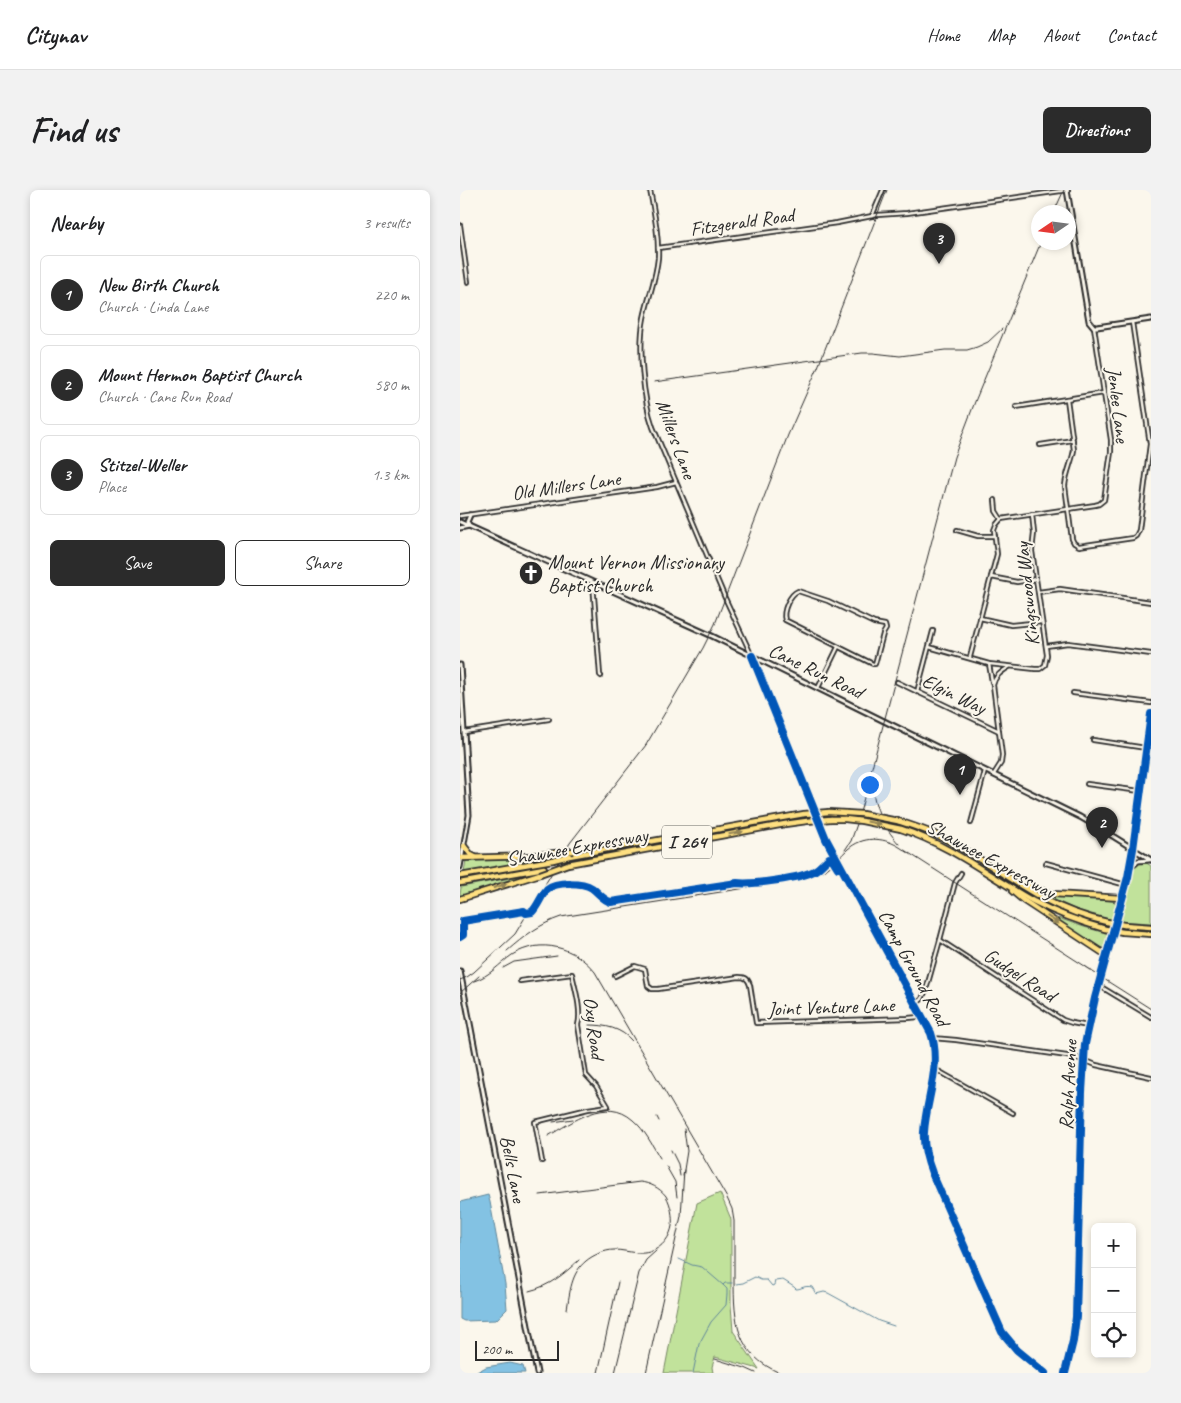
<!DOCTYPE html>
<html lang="en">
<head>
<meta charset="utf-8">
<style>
  body { margin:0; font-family:Caveat,sans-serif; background:#f2f2f2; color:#202124 }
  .controls { position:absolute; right:15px; bottom:15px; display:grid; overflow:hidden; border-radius:8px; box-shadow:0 2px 8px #0003 }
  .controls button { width:45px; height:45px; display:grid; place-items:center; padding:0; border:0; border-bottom:1px solid #e0e0e0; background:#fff; color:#202124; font:25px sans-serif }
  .compass { position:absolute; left:571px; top:15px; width:45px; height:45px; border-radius:50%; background:#fff; box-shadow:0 2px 8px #0003; rotate:257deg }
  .scale { position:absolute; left:15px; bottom:12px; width:84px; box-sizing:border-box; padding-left:5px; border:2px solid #2b2b2b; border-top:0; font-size:14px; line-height:18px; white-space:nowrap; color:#2b2b2b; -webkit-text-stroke:4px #fbf7ec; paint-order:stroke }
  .you { position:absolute; left:409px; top:594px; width:18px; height:18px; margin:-12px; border:4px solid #fff; border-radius:50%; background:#1a73e8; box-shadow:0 0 0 8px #1a73e833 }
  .badge { display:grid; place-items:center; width:32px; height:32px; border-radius:50%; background:#2b2b2b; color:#fff; font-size:16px; font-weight:700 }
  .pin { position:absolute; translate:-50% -41px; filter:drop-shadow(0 1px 2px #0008) }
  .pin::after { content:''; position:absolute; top:26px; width:18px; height:15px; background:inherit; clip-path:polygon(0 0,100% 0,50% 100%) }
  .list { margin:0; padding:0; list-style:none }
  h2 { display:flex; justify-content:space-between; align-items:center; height:65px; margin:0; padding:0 20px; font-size:21px }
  h2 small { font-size:16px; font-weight:400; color:#757577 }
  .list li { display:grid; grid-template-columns:32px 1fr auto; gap:15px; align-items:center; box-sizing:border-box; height:80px; margin:0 10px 10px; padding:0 10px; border:1px solid #e0e0e0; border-radius:8px }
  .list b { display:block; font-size:19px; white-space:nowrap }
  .list p { margin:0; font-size:16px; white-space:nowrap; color:#757577 }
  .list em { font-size:16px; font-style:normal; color:#757577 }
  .actions { display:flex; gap:10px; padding:15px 20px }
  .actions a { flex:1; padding:11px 0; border:1px solid #2b2b2b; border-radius:8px; text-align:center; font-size:18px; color:#2b2b2b }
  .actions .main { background:#2b2b2b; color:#fff }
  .icon { flex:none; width:28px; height:28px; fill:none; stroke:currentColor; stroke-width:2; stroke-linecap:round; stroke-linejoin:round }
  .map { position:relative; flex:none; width:691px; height:1183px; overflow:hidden; border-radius:8px }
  header { display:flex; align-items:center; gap:30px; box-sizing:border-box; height:70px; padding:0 25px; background:#fff; border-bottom:1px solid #e0e0e0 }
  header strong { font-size:24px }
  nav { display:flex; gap:28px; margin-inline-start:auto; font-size:18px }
  .intro { display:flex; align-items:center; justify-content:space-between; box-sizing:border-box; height:120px; padding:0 30px }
  h1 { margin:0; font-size:35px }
  .button { padding:12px 22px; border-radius:8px; background:#2b2b2b; color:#fff; font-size:18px; font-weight:700 }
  main { display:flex; gap:30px; padding:0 30px }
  aside { flex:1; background:#fff; border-radius:8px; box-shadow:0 2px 8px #0003 }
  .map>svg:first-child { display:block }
  .green { fill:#c1e29b; stroke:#768663 }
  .water { fill:#83c2e3; stroke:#608699 }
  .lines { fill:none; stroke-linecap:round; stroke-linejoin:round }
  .stream { stroke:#608699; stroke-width:1 }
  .minor-casing { stroke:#2b2b2b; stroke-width:6 }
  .tertiary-casing { stroke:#2b2b2b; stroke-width:7 }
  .secondary-casing { stroke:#2b2b2b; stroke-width:7 }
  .motorway-casing { stroke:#2b2b2b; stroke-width:8 }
  .minor { stroke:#fbf7ec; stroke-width:2.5 }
  .tertiary { stroke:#fbf7ec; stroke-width:3 }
  .secondary { stroke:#fbf7ec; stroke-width:3 }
  .motorway { stroke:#fedf80; stroke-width:4.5 }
  .rail { stroke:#2b2b2b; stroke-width:1 }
  .motorway-bridge-casing { stroke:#2b2b2b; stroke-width:8; stroke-linecap:butt }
  .motorway-bridge { stroke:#fedf80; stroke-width:4.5 }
  .cycleway-casing { stroke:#fbf7ec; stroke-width:11 }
  .cycleway { stroke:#0057b8; stroke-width:8 }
  .oneway { fill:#948556 }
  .labels { text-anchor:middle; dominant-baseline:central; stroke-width:4; stroke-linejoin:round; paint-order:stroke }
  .shield { fill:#fbf7ec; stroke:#696865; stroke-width:1 }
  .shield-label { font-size:19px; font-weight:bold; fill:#2b2b2b }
  .street-label { font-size:20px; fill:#2b2b2b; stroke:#fbf7ec }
  .poi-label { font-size:20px; fill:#2b2b2b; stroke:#fbf7ec; text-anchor:start }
</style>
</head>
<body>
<header>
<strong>Citynav</strong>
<nav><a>Home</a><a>Map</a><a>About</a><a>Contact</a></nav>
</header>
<div class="intro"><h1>Find us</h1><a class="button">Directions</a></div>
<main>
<aside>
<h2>Nearby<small>3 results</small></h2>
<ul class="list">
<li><span class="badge">1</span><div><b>New Birth Church</b><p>Church · Linda Lane</p></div><em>220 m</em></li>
<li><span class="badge">2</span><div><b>Mount Hermon Baptist Church</b><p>Church · Cane Run Road</p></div><em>580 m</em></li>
<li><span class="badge">3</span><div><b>Stitzel-Weller</b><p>Place</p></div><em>1.3 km</em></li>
</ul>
<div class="actions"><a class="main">Save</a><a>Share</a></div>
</aside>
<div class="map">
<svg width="691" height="1183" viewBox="0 0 691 1183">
  <rect width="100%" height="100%" fill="#fbf7ec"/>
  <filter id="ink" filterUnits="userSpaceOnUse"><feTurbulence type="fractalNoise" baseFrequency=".02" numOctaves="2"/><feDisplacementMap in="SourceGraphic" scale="10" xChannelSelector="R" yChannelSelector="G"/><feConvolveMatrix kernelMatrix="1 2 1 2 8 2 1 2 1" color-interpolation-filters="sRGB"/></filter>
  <g filter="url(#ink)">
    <g class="green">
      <polygon points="85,666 85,668 4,683 6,670 45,669"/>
      <polygon points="679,672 685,672 691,676 691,733 660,731 674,677"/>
      <polygon points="73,684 2,706 0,706 1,697"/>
      <polygon points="584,705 653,711 656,713 652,730 615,719"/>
      <polygon points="598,728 624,737 649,744 645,758 639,758 598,731"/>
      <polygon points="260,1003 271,1029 271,1115 273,1141 299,1179 255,1167 252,1177 253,1183 204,1183 237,1013"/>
    </g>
    <g class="water">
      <polygon points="28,1005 30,1012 45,1094 47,1119 36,1130 4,1131 0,1129 0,1012"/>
      <polygon points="50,1173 63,1176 65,1183 15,1183 26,1177"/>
    </g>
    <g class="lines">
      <g class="stream">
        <polyline points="219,1069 232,1075 242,1077 263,1095"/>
        <path d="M276,1094L283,1093L295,1087L301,1090H307L312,1096L314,1095L315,1091L323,1090L334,1097L336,1099C342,1099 344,1095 352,1097L356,1104L364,1102L368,1103L419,1131L434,1136"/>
        <polyline points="233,1183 239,1154 251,1132 266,1115 267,1104 267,1099 263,1095 265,1093 272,1093"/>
      </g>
      <g class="minor-casing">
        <g id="minor">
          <path d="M190,0C194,22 199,46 198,68C196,89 188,108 184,128C178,157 183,209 193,237L265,408L291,464"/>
          <polyline points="412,26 423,0"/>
          <polyline points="0,35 8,92"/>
          <polyline points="198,58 377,33 417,25 447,23 608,0"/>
          <path d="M607,209L614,260C612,272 606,283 605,296L612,349L614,353L619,356L673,348L676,346L679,340L690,254L672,132"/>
          <polyline points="556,217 644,203"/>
          <polyline points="580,255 613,250"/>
          <polyline points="535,310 536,321 541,329"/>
          <polyline points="0,326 197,297 216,292"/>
          <polyline points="541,329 635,315 639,314 644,310 651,262 651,250 634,137"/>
          <polyline points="497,340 518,346 535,346"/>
          <polyline points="531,387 557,392 576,389"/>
          <polyline points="133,393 140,485 141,486"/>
          <path d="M338,401L368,411L414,433L425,435L426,439L423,444L415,474H413L325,430C322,421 330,404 338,401Z"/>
          <polyline points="578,402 600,399 691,412"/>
          <polyline points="520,428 551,435 582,432"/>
          <polyline points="586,456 608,453 691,464"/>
          <polyline points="469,457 529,474 575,479 580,479 585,475 587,465 572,361 574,343 572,324"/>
          <polyline points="510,467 537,364 534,340 536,335 541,329"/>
          <polyline points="529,474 532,492"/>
          <polyline points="437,492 539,541"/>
          <polyline points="358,498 378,457"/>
          <polyline points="457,502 473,441"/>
          <polyline points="613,503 691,513"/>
          <polyline points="4,542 89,529"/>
          <polyline points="633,550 686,558"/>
          <path d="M534,584L541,573L542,565L533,495C535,486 541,482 549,477"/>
          <polyline points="627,594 680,601"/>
          <polyline points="511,633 525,581"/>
          <polyline points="586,673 666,695"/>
          <polyline points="480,750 603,830 612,833 628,836"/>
          <path d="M155,786L175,776L185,779L188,796L192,799H198L279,787C286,787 288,789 290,795L296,833L448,828L459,827L462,825"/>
          <path d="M60,791L112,784C115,798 122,821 118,835L126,885L136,896L148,916L128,919L75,932L82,971"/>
          <polyline points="638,795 691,827"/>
          <polyline points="456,814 462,809 466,800 480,750 495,693 501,683"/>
          <polyline points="473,848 496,850 607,866 624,870 636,875 691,887"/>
          <polyline points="475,879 553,923"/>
        </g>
      </g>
      <g class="tertiary-casing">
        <g id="tertiary">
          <polyline points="607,0 629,131 634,137 637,137 691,129"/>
          <path d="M292,466L366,649L471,843C482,876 466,909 464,942C463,956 467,970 472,983L542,1142L557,1160L585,1183"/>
          <polyline points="0,781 77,1183"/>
          <polyline points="605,1183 613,1151 616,1127 622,902 625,854 635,808 668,687 673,659 691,524"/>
        </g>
      </g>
      <g class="secondary-casing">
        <g id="secondary">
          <polyline points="0,332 250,445 424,531 620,627 651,645 691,670"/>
          <polyline points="0,338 9,336 7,332 10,325"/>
          <polyline points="0,475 9,625 0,677"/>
          <polyline points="670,678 678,671 689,670"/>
        </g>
      </g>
      <g class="motorway-casing">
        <g id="motorway">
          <polyline points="369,622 386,623"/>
          <polyline points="371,629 385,629"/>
          <path d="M438,631C454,636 470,641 485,649C519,666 549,690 582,708C603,719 624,727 647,732"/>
          <path d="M441,639C492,656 527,685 573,711C596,723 620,732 645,739"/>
          <polyline points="4,656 11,665 15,667"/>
          <polyline points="109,666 344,624"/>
          <polyline points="1,668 70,666 95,663"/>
          <polyline points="108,674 325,634 347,631"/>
          <polyline points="0,686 93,670"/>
          <polyline points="552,687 573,698 593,704 662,708"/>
          <polyline points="0,693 84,678"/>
          <polyline points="552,701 564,711 646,765"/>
          <polyline points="0,709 80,684"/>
          <polyline points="664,735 691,737"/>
          <polyline points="663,742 691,744"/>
        </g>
      </g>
      <use href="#minor" class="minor"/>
      <use href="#tertiary" class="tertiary"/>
      <use href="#secondary" class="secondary"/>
      <use href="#motorway" class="motorway"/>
      <g class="rail">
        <polyline points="594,22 604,0"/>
        <polyline points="194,192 402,163 413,163 440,166 485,160 507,160 517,157 528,152 542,139"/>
        <path d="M412,588C412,614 422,635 439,654"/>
        <polyline points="385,660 391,651 397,634 494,267 516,209 581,52"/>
        <path d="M47,761C64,746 80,734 101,727L344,689C352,687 361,683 368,678C376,672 381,665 388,659C403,646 422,647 438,656L631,780"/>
        <polyline points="625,777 691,819"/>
        <polyline points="43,778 54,772 97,766"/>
        <polyline points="0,790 7,787 14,782 55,744 110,653 186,555 243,458 255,434 328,245 358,177 427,0"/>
        <path d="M14,791C30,786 39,774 52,765C81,747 115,757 135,782L267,1008L272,1019L274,1031C274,1050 274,1070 274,1089C274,1132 276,1164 320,1183"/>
        <polyline points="0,803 19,786"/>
        <path d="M129,835C146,835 161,838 172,851"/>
        <polyline points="197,927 199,931"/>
        <polyline points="93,932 113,929"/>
        <path d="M88,946C113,932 146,906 173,930C185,940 192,955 200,968"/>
        <polyline points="211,960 218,974 220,986"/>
        <polyline points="206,976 215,992 217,1007"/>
        <polyline points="223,986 227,961 224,939"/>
        <path d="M80,1005L180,992C190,993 200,998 206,1006C211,1015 213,1026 212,1036C209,1053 194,1065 177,1063C169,1062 162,1060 154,1060C145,1060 133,1065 126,1071C111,1083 110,1102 107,1119"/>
        <path d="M69,1101C90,1096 104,1084 119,1070"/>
        <polyline points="255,1169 285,1178 296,1183"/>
        <polyline points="138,1183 158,1092"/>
        <polyline points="155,1183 179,1083 186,1070 196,1061"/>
        <polyline points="186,1183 221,1026 224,980"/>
      </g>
      <g class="motorway-bridge-casing">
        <g id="motorway-bridge">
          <polyline points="386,623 402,624 438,631"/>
          <polyline points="344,624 369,622"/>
          <polyline points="385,629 402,631 441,639"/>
          <polyline points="347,631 371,629"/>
          <polyline points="95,663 113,661"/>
          <polyline points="93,670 109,666"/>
          <polyline points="80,684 108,674"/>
          <polyline points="647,732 664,735"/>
          <polyline points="645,739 663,742"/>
        </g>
      </g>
      <use href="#motorway-bridge" class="motorway-bridge"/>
      <g class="cycleway-casing">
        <g id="cycleway">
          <path d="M292,466L366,649L471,843C482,876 466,909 464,942C463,956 467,970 472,983L542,1142L557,1160L585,1183"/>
          <path d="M0,747L3,745V731L64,721L66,723L72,722C78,716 81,706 87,699C96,691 123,692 132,698C139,703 143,710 151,712L277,693C292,695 341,688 354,681C361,677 364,672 369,668L373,670L378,678"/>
          <polyline points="605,1183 613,1151 616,1127 622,902 625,854 635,808 668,687 673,659 691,524"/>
        </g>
      </g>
      <use href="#cycleway" class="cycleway"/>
    </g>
    <defs><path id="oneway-solid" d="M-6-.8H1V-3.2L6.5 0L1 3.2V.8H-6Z" transform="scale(1.25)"/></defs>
    <g class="oneway">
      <use href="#oneway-solid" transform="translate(414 633) rotate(12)"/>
      <use href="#oneway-solid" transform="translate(276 643) rotate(-10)"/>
      <use href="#oneway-solid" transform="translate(40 696) rotate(-17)"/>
      <use href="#oneway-solid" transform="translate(593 730) rotate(33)"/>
    </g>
  </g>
  <defs>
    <g id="church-disc" transform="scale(1.25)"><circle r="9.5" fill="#2b2b2b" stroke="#fbf7ec"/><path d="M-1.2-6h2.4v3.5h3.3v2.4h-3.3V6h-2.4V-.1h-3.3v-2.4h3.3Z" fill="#fff"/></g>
  </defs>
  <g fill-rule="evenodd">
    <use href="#church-disc" x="71" y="383"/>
  </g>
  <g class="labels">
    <rect class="shield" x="202" y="635.5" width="50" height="33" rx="4"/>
    <g class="shield-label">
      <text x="227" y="652">I 264</text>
    </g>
    <g class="street-label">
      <text transform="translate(282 32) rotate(-8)">Fitzgerald Road</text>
      <text transform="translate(658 215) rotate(83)">Jenlee Lane</text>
      <text transform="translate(216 249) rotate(70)">Millers Lane</text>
      <text transform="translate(106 296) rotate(-8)">Old Millers Lane</text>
      <text transform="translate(567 404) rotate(-96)">Kingswood Way</text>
      <text transform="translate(356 481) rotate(26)">Cane Run Road</text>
      <text transform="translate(494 504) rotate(26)">Elgin Way</text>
      <text transform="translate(117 657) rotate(-10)">Shawnee Expressway</text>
      <text transform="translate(531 669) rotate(29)">Shawnee Expressway</text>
      <text transform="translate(454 778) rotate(62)">Camp Ground Road</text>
      <text transform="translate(560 785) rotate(33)">Gudgel Road</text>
      <text transform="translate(371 817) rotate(-2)">Joint Venture Lane</text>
      <text transform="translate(134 838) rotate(83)">Oxy Road</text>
      <text transform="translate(608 895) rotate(-87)">Ralph Avenue</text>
      <text transform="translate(53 979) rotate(79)">Bells Lane</text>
    </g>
    <g class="poi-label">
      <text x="88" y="372">Mount Vernon Missionary<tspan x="88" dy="23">Baptist Church</tspan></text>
    </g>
  </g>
</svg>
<div class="controls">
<button>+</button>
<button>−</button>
<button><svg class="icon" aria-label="locate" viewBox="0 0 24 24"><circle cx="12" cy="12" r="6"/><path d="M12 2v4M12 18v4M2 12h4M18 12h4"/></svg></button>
</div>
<svg class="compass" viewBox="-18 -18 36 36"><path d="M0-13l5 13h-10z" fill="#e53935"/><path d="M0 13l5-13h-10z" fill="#757577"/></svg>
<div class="scale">200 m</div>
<div class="you"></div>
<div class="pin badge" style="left:500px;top:605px">1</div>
<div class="pin badge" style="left:642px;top:658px">2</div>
<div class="pin badge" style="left:479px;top:74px">3</div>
</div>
</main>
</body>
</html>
